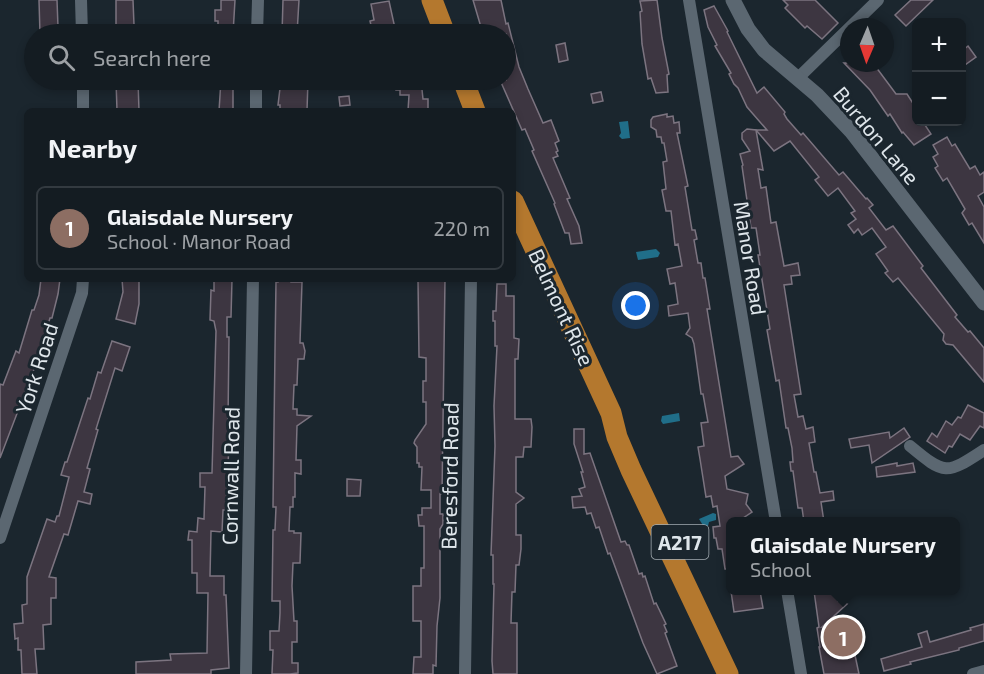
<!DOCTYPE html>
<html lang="en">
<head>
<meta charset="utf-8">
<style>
  body { margin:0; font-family:"Exo 2",sans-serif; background:#1d252a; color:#f1f3f6 }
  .controls { position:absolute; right:18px; top:18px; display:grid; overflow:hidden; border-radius:9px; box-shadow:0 3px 9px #0003 }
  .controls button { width:54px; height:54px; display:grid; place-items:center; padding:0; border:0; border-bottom:2px solid #333a40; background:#141c22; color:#f1f3f6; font:30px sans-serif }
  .compass { position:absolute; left:840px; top:18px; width:54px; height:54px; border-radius:50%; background:#141c22; box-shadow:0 3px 9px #0003; rotate:182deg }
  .you { position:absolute; left:636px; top:306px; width:21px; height:21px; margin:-15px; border:4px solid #fff; border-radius:50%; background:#1a73e8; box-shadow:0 0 0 9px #1a73e833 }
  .badge { display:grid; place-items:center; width:39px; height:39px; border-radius:50%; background:#b45309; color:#fff; font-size:20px; font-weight:700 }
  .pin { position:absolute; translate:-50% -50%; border:3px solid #fff; box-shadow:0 2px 6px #0006 }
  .popup { position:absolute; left:726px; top:517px; width:234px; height:78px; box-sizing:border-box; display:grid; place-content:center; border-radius:9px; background:#141c22; filter:drop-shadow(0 2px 4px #0005); font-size:20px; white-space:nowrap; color:#9da1a5 }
  .popup b { font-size:22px; color:#f1f3f6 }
  .popup::after { content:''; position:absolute; left:50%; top:100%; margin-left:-12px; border:12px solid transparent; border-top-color:#141c22 }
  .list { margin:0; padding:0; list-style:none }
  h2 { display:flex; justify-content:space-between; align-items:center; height:78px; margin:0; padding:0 24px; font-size:26px }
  h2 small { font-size:20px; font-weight:400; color:#9da1a5 }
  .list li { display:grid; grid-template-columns:39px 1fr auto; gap:18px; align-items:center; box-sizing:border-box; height:84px; margin:0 12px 12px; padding:0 12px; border:2px solid #333a40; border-radius:9px }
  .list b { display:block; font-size:22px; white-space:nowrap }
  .list p { margin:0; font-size:20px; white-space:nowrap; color:#9da1a5 }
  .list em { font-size:20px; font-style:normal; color:#9da1a5 }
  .icon { flex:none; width:33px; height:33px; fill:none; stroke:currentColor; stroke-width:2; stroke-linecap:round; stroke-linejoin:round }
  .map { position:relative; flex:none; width:984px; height:674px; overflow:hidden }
  .search { position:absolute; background:#141c22; box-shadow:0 3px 9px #0003; left:24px; top:24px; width:492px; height:66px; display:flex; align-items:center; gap:15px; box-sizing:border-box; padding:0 21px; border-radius:33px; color:#9da1a5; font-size:22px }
  .panel { position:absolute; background:#141c22; box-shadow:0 3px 9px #0003; left:24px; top:108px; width:492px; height:174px; border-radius:9px }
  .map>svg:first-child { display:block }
  .water { fill:#206e89 }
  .building { fill:#3d3641; stroke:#7c7480; stroke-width:1.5 }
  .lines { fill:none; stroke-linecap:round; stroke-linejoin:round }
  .minor { stroke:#5b6771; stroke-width:12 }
  .tertiary { stroke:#5b6771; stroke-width:15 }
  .trunk { stroke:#b4782e; stroke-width:21 }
  .labels { text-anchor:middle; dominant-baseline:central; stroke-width:6; stroke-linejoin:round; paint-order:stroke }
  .shield { fill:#1b262e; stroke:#a4acb2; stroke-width:1.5 }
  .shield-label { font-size:20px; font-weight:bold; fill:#dfe6eb }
  .street-label { font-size:21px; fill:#dfe6eb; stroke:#1b262e }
</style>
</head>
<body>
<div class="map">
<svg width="984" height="674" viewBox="0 0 984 674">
  <rect width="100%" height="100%" fill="#1b262e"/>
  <g class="water">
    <polygon points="628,121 630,138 622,139 619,136 621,133 619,122"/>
    <polygon points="656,249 660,253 658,257 638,260 636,252"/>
    <polygon points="679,413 680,421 663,424 661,421 662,416"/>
    <polygon points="713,513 716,514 716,520 709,522 708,526 704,527 699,519"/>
  </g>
  <g class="building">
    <polygon points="39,0 57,0 58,27 55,27 55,34 40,34"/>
    <polygon points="116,0 133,0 134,25 130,25 130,34 116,34"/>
    <polygon points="221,0 235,0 233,34 218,34 218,21 215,21 215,10 221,10"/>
    <polygon points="283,0 299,0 297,34 282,34"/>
    <polygon points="473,0 501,0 506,24 508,23 519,67 528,89 543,123 551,120 559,141 555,143 558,151 556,152 558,156 553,158 570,198 567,199 579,226 582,243 571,244 569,233 565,233 554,204 555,203 532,151 534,150 525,129 522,130 500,80 506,80 506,34 483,34"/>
    <polygon points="657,0 662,38 669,74 667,75 668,92 656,93 651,78 648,79 642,44 640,12 642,11 640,1"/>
    <polygon points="783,0 815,0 838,23 822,39 807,26 805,28 785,8 788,5"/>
    <polygon points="911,0 933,0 906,26 895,15"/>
    <polygon points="389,1 396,33 373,34 370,21 374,20 371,4"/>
    <polygon points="714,6 728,31 727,32 757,93 764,87 785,112 784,114 787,119 801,135 803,133 839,175 843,172 866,199 867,198 873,205 869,208 886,230 893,226 923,266 921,268 957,315 955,317 968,332 970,331 984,348 984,382 953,345 946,344 943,340 944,334 898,278 893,282 885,273 888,271 876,254 886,247 872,228 862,235 858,229 854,233 848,225 856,219 851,213 855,211 838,188 828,196 815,180 819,177 790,141 774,151 756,130 767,130 747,107 738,88 734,84 729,74 731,73 715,46 717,45 708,27 704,10"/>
    <polygon points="565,43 568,60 559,62 556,45"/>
    <polygon points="968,46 976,57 962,67 962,51"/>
    <polygon points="844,63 873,63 896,94 907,94 916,108 916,122 923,122 931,134 914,145 903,132 902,133 890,114 888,116 870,90"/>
    <polygon points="116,80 138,80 139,111 117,111"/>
    <polygon points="221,80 233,80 233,111 219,111"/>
    <polygon points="281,80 308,80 307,111 280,111 280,105 278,105"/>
    <polygon points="396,80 421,80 423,99 428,99 428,111 408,111 409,95 400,95 400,90 396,90"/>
    <polygon points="601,92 603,101 593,103 591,94"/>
    <polygon points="349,96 350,105 340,106 339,97"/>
    <polygon points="667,114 667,117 673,116 674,123 679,122 680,133 677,133 688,186 685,187 692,230 695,230 697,239 694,240 698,263 701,263 703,278 705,278 710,309 707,309 731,457 738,456 744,464 725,476 727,489 748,494 746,504 752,512 737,522 730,522 730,569 725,569 722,549 718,549 716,538 714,538 713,527 720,526 717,506 713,507 711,496 706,497 700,459 698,447 704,446 701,423 708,422 703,394 701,394 694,344 692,338 686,334 690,328 688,313 669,316 668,306 678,304 675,283 670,284 667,269 682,266 678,244 675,245 671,211 666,211 662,190 666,189 663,162 667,161 664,143 662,143 661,137 657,137 656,130 651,127 651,120 653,117"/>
    <polygon points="747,129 756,130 763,170 758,169 761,188 766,187 771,223 776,222 784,266 798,263 800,275 791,276 792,284 784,285 801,394 794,395 798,417 803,416 806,429 813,427 815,442 809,443 814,472 816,472 820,493 833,491 834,500 821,502 824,522 804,522 802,508 798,508 793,471 791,471 790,462 793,462 792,448 788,428 786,428 779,380 776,381 767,330 770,329 758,255 760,255 756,228 751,228 742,166 743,165 740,154 750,151 742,139 742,133"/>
    <polygon points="947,137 952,146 955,144 970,169 975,166 980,175 984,172 984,192 978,196 984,207 984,243 972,223 969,225 962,213 965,209 947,178 943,181 935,168 938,166 933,157 938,154 933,145"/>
    <polygon points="41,279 60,279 58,294 52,318 50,318 39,356 0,458 0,384 3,385 16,351 19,353 32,310 34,310 39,295"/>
    <polygon points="122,279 139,279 139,304 135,324 116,319 123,292"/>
    <polygon points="214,279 232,279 231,317 227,317 227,337 229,337 228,421 230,421 226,510 223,510 222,532 211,531 210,576 224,576 224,595 226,595 229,668 211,670 211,674 136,674 136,662 171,660 170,654 207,653 208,593 197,593 197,573 192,573 192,540 188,540 189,531 197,532 198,518 204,519 205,487 200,487 200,473 212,473 216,331 214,321 210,320 211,290 214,291"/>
    <polygon points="278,279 291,279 291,282 302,282 300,343 303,343 305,351 304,359 298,359 297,385 294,385 293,409 297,409 297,415 311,416 297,426 296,460 301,460 301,474 295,473 295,497 293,497 293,507 290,507 289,531 294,531 294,533 301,533 300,563 293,563 292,586 294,621 297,621 297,642 292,642 292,663 298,663 298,673 290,674 272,674 273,650 270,650 270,631 279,631 280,613 280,601 272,601 273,530 275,530 276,507 273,507 275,351 276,282 278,282"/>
    <polygon points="418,279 445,279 442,494 440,494 440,514 443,514 443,524 440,529 440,598 437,626 436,666 433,665 433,674 413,674 414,657 421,657 421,621 413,621 413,586 421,586 421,568 424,568 424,526 419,526 418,515 422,515 422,508 431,508 431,490 421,490 422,467 419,467 419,463 417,463 417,447 414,443 415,440 426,424 426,402 423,402 423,381 426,381 426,358 419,357"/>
    <polygon points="497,284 506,284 506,296 514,296 514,338 519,339 518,359 515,359 515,419 531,419 532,427 531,447 524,447 523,457 516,457 516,492 524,498 516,504 516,535 521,535 521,549 519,565 516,565 515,592 512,592 511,623 517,623 517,674 493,674 492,661 494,584 493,584 493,555 491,555 495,446 494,406 497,346 495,346 495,321 493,321 493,311 496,311"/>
    <polygon points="112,341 130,347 122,371 115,368 96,429 98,430 87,468 90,469 84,492 92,494 90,504 78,501 68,535 64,534 49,577 56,578 56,598 51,598 51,624 43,625 44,649 35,649 37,674 22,674 21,650 18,650 18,638 15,639 14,624 23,623 22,605 27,604 27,577 47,519 55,522 57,516 59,516 69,477 61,475 65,462 67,462 88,398 90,399 98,372 101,373"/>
    <polygon points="968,405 984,413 984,428 980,426 970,440 960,434 952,447 949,446 945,453 927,441 932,433 937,437 946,421 952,425 958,417 961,418"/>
    <polygon points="904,428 910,437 872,463 869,445 851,448 849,439 889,432 890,438"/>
    <polygon points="574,429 584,429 584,454 590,453 621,542 625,541 627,545 629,545 639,574 642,573 643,577 645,576 654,604 656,603 666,624 664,625 667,632 665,633 677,666 657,674 643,643 610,553 608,554 599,527 596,528 591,513 587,514 585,507 573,508 572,497 582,496 579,489 585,487 581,472 583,472 574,444"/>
    <polygon points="897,463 897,466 913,463 915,472 877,477 876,467"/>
    <polygon points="347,479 361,480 360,496 347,496"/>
    <polygon points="731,591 760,591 763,608 734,612"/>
    <polygon points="814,591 836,591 838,601 847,604 822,627 848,622 859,674 824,674 819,647 820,647 817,628 819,627"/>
    <polygon points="984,624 984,641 959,648 959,650 910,662 911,664 884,671 881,659 922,647 918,634 927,631 930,642 971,630 970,628"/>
  </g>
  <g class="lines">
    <g class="minor">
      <polyline points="81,0 82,34"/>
      <polyline points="689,0 776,522"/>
      <polyline points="257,34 258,0"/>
      <polyline points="797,79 878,0"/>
      <polyline points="83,80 83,111"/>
      <polyline points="256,111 256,80"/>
      <path d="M910,446C945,475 946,475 984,450"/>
      <polyline points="0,538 82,293 83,279"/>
      <polyline points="787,590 801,674"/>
      <polyline points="246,674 253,279"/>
      <polyline points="465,674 471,279"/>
      <polyline points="973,674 984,671"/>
    </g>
    <polyline class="tertiary" points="733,0 748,29 764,50 817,95 851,131 984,303"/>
    <g class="trunk">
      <polyline points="432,0 445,34"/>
      <polyline points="463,80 475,111"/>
      <polyline points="513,201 611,413 617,437 631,470 728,674"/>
    </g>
  </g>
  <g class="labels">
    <rect class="shield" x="651.5" y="525" width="57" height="34" rx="4.5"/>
    <g class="shield-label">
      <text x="680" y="542">A217</text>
    </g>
    <g class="street-label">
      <text transform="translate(877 135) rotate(50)">Burdon Lane</text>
      <text transform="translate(751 258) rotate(81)">Manor Road</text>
      <text transform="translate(562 307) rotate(65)">Belmont Rise</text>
      <text transform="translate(36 368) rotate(-72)">York Road</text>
      <text transform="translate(230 476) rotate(-89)">Cornwall Road</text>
      <text transform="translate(449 476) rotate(-89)">Beresford Road</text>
    </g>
  </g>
</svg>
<div class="controls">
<button>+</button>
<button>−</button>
</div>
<svg class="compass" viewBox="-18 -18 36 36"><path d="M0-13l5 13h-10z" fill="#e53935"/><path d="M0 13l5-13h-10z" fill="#9da1a5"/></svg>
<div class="you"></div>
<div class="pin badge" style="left:843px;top:637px;background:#8d6e63">1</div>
<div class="popup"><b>Glaisdale Nursery</b>School</div>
<div class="search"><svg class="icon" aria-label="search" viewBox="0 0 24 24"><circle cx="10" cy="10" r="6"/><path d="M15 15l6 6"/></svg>Search here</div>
<section class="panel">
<h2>Nearby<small></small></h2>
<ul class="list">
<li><span class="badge" style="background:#8d6e63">1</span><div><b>Glaisdale Nursery</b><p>School · Manor Road</p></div><em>220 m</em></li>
</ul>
</section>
</div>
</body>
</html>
